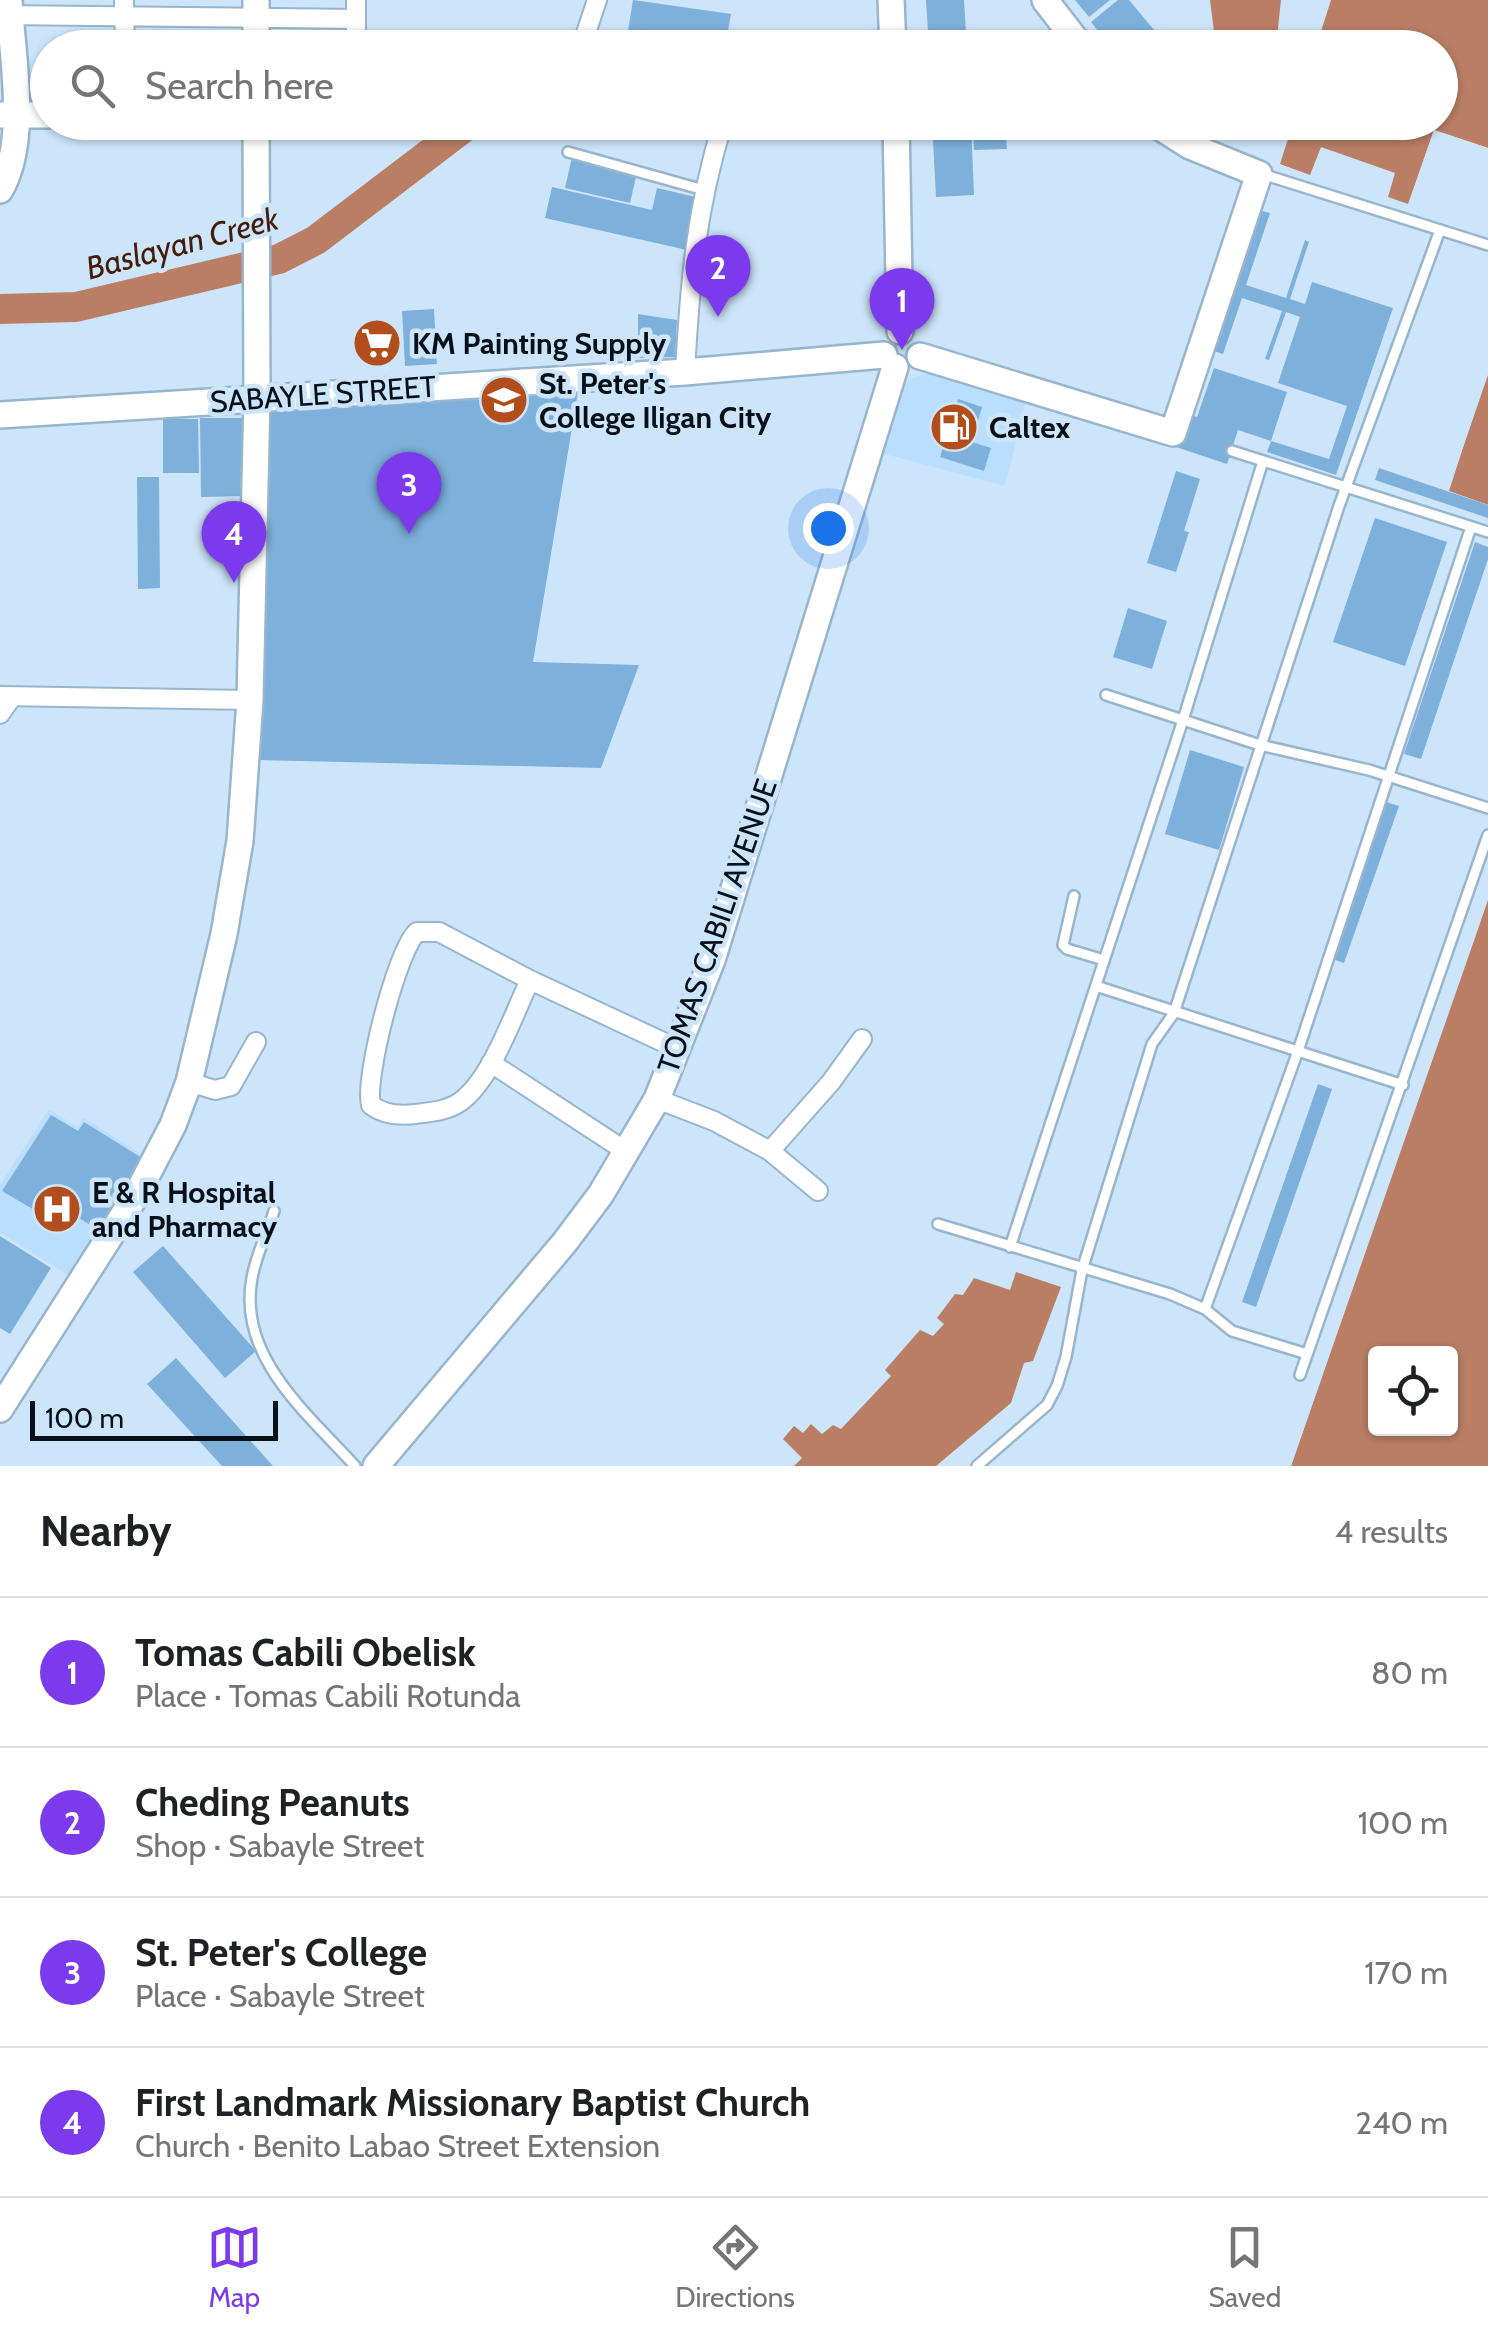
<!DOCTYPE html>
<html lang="en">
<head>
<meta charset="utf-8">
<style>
  body { margin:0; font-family:Cabin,sans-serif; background:#f2f2f2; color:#202124 }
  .controls { position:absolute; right:30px; bottom:30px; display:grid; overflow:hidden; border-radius:10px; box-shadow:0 2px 8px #0004 }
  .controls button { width:90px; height:90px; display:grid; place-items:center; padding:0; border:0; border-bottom:2px solid #e0e0e0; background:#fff; color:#202124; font:50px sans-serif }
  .scale { position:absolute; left:30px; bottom:25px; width:248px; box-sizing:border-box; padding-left:10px; border:5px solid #061019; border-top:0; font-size:28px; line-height:35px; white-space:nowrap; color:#061019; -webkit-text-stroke:8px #cde5fa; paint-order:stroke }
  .you { position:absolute; left:828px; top:528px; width:35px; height:35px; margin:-25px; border:8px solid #fff; border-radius:50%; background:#1a73e8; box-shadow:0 0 0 15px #1a73e833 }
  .badge { display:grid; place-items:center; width:65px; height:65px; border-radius:50%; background:#7c3aed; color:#fff; font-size:32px; font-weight:700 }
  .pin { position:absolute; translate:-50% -82px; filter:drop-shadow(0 2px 5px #0008) }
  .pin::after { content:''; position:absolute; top:52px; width:35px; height:30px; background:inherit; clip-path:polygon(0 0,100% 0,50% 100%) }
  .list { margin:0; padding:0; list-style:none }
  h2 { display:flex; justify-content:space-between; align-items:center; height:130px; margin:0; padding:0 40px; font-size:42px }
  h2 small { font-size:32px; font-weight:400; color:#757577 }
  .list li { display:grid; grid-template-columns:65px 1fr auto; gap:30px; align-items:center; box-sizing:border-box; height:150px; padding:0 40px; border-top:2px solid #e0e0e0 }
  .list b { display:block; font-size:38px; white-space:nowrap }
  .list p { margin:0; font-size:32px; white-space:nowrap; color:#757577 }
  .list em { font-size:32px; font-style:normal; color:#757577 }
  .icon { flex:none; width:55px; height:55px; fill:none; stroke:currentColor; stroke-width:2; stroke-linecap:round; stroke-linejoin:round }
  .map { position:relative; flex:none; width:1488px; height:1466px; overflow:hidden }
  .search { position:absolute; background:#fff; box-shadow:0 2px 8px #0004; left:30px; right:30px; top:30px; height:110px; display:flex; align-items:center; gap:25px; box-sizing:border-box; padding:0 35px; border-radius:55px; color:#757577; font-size:38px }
  .sheet { height:730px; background:#fff }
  nav { display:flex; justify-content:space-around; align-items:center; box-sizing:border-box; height:140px; border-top:2px solid #e0e0e0; background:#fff; font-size:28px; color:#757577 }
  nav a { display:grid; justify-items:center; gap:5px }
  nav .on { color:#7c3aed }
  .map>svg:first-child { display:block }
  .built { fill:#badefd }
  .water { fill:#ba7e65; fill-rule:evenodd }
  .pier { fill:#cde5fa }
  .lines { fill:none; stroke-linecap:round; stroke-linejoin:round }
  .river { stroke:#ba7e65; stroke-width:30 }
  .building { fill:#7db0db }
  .lane-casing { stroke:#98b5ce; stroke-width:14 }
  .street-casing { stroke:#98b5ce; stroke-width:22 }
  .secondary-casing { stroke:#98b5ce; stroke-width:30 }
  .lane { stroke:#fff; stroke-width:9 }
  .street { stroke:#fff; stroke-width:18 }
  .secondary { stroke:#fff; stroke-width:25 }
  .labels { text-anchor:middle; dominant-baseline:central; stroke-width:9; stroke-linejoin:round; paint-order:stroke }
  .poi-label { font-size:30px; font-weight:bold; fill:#061019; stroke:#cde5fa; text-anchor:start }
  .street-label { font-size:30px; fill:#061019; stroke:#cde5fa }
  .water-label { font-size:32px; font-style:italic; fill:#441c09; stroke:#cde5fa }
</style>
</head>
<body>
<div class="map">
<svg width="1488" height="1466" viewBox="0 0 1488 1466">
  <rect width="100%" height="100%" fill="#cde5fa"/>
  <g class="built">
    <polygon points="937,372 1026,401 1005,486 881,453 905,385 913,377"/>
    <polygon points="49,1109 77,1127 84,1118 146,1157 69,1276 0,1232 0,1185"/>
  </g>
  <g class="water">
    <polygon points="1210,0 1281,0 1276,47 1216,47"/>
    <polygon points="1331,0 1488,0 1488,148 1434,130 1408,204 1388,197 1395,173 1321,147 1310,175 1280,164 1293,123 1440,122 1440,48 1316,47"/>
    <polygon points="1488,375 1488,505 1448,491"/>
    <path d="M1488,900V1466H1291L1477,932ZM1376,1354H1450V1428H1376Z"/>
    <polygon points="1016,1272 1061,1287 1033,1361 1024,1363 1011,1403 936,1466 794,1466 802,1458 783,1439 794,1426 803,1433 811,1424 822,1434 833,1425 841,1429 891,1376 885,1370 920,1330 933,1336 944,1324 937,1318 955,1294 963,1295 974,1278 1010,1290"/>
  </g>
  <g class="pier">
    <polygon points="1434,130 1488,148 1488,153 1437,136 1413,206 1407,209"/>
    <polygon points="1488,370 1449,491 1488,505 1488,510 1443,491 1483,373"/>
    <polygon points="1488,895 1291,1466 1286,1466 1483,899"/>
  </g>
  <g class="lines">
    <polyline class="river" points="0,309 76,307 279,259 316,240 462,129"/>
  </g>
  <g class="building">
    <polygon points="633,0 731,14 725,47 628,31"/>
    <polygon points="926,0 964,0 967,48 929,48"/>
    <polygon points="1075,0 1110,0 1089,17"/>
    <polygon points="1118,0 1129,0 1154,30 1132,48 1111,48 1091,22"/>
    <polygon points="932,122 971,122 974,195 936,197"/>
    <polygon points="973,122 1005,122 1007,149 974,150"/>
    <polygon points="572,157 637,172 630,203 565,188"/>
    <polygon points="552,187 652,210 657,188 700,198 687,250 545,218"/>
    <polygon points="1262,211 1270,213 1246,285 1286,298 1305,240 1309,242 1290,299 1305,304 1312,282 1393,308 1336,475 1267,452 1271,441 1238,430 1227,464 1176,447 1187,414 1197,417 1214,368 1287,392 1271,441 1329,459 1347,406 1278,383 1300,317 1286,312 1269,360 1265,359 1282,311 1242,298 1223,354 1214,351"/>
    <polygon points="434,309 437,364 405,366 402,311"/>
    <polygon points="638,314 677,320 675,357 638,358"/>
    <polygon points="578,392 533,662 639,665 601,768 257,760 266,406"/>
    <polygon points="958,399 982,407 972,442 991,448 984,471 940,457"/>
    <polygon points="200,418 246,418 247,496 201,497"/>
    <polygon points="163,419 198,419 199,473 163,473"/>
    <polygon points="1379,468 1488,505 1488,518 1375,480"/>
    <polygon points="1176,471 1200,479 1184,531 1189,532 1176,572 1147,563"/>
    <polygon points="137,477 159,477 160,588 138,589"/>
    <polygon points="1375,518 1447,542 1405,666 1333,642"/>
    <polygon points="1475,542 1488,547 1488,559 1421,759 1404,754"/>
    <polygon points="1128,608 1167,621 1152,669 1113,657"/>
    <polygon points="1190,750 1244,767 1219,850 1165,834"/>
    <polygon points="1386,802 1399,806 1344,963 1332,959"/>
    <polygon points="1318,1084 1332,1089 1256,1307 1242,1302"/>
    <polygon points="51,1115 78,1131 84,1122 142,1158 97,1229 62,1208 53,1221 2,1191"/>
    <polygon points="0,1236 51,1268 10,1334 0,1328"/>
    <polygon points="163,1246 256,1351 225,1378 133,1272"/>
    <polygon points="176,1358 273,1466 222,1466 147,1384"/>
  </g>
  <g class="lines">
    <g class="lane-casing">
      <g id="lane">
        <polyline points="568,152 704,190"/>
        <polyline points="1262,174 1488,245"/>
        <polyline points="1232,451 1488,532"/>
        <polyline points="1106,695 1260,745 1369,770 1488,808"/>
        <polyline points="1074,896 1063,945 1067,949 1104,960"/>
        <polyline points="1096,986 1403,1085"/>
        <path d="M274,1211C267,1233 256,1255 252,1278C237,1357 308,1414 355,1466"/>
        <polyline points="938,1224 1170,1294 1205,1309 1232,1331 1307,1354"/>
        <polyline points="1010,1247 1183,720 1263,461"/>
        <polyline points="1205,1309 1298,1051 1471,527"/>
        <polyline points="1300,1375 1488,835"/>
        <polyline points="977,1466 1047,1405 1057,1386 1066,1357 1082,1270 1152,1044 1174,1013 1339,506 1440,230"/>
      </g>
    </g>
    <g class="street-casing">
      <g id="street">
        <polyline points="124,0 125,48"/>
        <polyline points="2,15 356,19"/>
        <polyline points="356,48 356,0"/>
        <polyline points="581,48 597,0"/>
        <path d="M685,372C690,281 696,210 723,122"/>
        <polyline points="0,696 250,700"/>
        <polyline points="0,714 12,697"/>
        <path d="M530,980C513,1015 492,1079 460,1102C447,1111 431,1112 415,1114C399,1116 384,1115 371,1105C364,1079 397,950 417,932H439L530,980L678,1049"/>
        <polyline points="491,1063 627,1152"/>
        <polyline points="189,1082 215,1090 231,1086 256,1042"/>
        <polyline points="657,1099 714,1121 770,1151 818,1191"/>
        <polyline points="770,1151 831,1082 862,1039"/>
      </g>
    </g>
    <g class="secondary-casing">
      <g id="secondary">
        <polyline points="256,0 256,48"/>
        <polyline points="891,0 893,48"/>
        <polyline points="1045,0 1082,48"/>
        <polyline points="0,115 48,115"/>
        <polyline points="896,122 900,331"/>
        <path d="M0,190C29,140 12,56 9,0"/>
        <polyline points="920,356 1173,433 1259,174 1190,146 1152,122"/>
        <polyline points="0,415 685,372 884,355"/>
        <polyline points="0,1409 138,1192 173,1125 189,1082 224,934 240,841 250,700 257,398 256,122"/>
        <polyline points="376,1466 565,1242 601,1194 657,1099 712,960 895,367"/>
      </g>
    </g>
    <use href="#lane" class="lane"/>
    <use href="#street" class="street"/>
    <use href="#secondary" class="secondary"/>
  </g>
  <defs>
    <g id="supermarket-disc" transform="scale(2.5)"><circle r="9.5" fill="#b24e1b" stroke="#cde5fa"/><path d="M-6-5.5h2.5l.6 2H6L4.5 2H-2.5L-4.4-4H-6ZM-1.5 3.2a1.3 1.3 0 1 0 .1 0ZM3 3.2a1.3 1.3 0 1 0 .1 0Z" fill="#fff"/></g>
    <g id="university-disc" transform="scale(2.5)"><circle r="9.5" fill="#b24e1b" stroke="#cde5fa"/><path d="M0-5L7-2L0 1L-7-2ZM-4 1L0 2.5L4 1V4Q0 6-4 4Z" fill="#fff"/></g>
    <g id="fuel-disc" transform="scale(2.5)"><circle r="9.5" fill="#b24e1b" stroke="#cde5fa"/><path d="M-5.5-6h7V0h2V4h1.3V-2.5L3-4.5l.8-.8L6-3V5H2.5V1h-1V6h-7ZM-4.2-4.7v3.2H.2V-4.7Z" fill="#fff"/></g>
    <g id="hospital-disc" transform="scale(2.5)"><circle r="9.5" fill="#b24e1b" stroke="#cde5fa"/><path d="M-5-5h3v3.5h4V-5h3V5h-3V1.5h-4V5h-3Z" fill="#fff"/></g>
  </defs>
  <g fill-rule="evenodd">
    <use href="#supermarket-disc" x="377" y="343"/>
    <use href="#university-disc" x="504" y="400"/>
    <use href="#fuel-disc" x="954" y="427"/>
    <use href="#hospital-disc" x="57" y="1209"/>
  </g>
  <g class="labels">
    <g class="poi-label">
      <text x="412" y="343">KM Painting Supply</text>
      <text x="539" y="383">St. Peter's<tspan x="539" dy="34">College Iligan City</tspan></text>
      <text x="989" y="427">Caltex</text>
      <text x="92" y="1192">E &amp; R Hospital<tspan x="92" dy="34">and Pharmacy</tspan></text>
    </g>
    <g class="street-label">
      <text transform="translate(323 394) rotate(-4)">SABAYLE STREET</text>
      <text transform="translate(717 926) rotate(-71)">TOMAS CABILI AVENUE</text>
    </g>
    <g class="water-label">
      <text transform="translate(182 243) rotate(-15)">Baslayan Creek</text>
    </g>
  </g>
</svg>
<div class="controls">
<button><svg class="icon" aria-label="locate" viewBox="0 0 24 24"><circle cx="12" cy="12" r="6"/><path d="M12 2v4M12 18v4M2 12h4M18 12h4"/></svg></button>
</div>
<div class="scale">100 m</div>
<div class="you"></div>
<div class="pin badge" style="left:902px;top:350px">1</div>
<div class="pin badge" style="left:718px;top:317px">2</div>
<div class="pin badge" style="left:409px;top:534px">3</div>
<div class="pin badge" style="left:234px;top:583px">4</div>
<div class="search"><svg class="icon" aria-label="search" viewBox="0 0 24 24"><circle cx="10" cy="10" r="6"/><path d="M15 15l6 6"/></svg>Search here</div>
</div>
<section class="sheet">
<h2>Nearby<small>4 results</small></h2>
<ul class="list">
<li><span class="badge">1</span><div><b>Tomas Cabili Obelisk</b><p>Place · Tomas Cabili Rotunda</p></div><em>80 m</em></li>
<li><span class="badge">2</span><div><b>Cheding Peanuts</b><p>Shop · Sabayle Street</p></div><em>100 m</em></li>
<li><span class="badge">3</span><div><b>St. Peter's College</b><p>Place · Sabayle Street</p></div><em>170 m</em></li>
<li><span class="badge">4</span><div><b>First Landmark Missionary Baptist Church</b><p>Church · Benito Labao Street Extension</p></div><em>240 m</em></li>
</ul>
</section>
<nav>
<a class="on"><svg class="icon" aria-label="map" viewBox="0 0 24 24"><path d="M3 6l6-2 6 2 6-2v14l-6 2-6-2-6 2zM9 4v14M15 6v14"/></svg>Map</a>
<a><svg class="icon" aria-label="directions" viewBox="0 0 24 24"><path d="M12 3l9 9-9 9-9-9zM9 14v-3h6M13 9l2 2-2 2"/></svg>Directions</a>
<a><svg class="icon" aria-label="saved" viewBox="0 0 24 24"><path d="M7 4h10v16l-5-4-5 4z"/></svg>Saved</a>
</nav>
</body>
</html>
